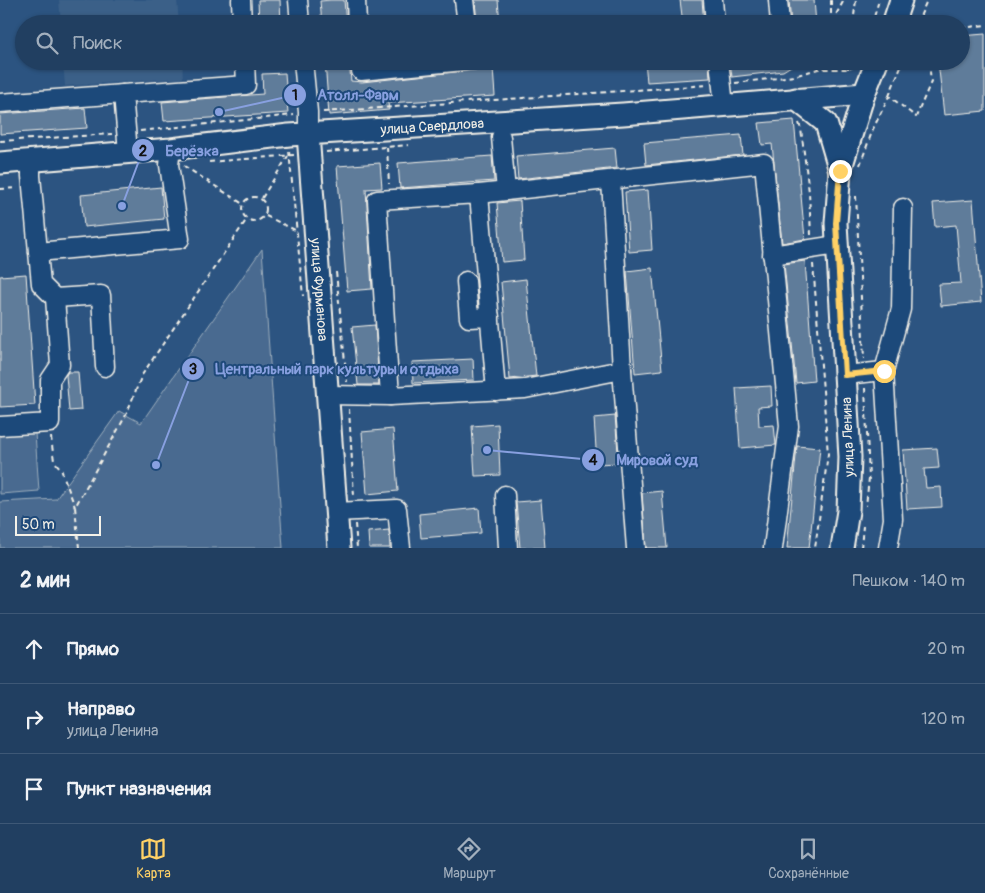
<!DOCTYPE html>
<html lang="ru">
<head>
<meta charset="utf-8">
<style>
  body { margin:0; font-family:Pangolin,sans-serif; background:#294667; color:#f1f3f6 }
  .scale { position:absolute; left:15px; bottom:12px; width:86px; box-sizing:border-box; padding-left:5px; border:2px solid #f4f1e8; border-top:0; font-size:14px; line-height:18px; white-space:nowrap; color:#f4f1e8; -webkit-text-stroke:4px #1f4a7a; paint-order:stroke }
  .stop { position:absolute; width:15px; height:15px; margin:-11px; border:4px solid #ffd166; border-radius:50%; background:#fff }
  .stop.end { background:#ffd166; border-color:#fff; box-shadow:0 1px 5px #0008 }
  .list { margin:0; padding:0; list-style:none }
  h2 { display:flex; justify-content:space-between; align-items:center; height:65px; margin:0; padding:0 20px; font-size:21px }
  h2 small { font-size:16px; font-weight:400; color:#a2afbd }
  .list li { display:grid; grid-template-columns:32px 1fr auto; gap:15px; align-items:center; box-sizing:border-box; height:70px; padding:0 20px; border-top:1px solid #3e5876 }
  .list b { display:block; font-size:19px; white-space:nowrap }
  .list p { margin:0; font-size:16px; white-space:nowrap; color:#a2afbd }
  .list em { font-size:16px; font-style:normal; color:#a2afbd }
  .icon { flex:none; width:28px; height:28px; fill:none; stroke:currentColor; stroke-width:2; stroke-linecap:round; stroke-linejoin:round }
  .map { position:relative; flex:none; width:985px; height:548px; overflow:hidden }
  .search { position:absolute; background:#213f61; box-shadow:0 1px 4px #0004; left:15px; right:15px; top:15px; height:55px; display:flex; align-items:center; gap:12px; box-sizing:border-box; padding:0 18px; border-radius:28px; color:#a2afbd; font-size:19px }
  .sheet { height:275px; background:#213f61 }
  nav { display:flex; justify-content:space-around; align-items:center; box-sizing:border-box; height:70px; border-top:1px solid #3e5876; background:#213f61; font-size:14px; color:#a2afbd }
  nav a { display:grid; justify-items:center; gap:2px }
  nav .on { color:#ffd166 }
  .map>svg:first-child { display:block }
  .built { fill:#3b6088 }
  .green { fill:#496b90; stroke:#9eaebc }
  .building { fill:#5e7b9a; stroke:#f4f1e8 }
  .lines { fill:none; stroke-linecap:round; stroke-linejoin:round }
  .minor-casing { stroke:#f4f1e8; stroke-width:21 }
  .major-casing { stroke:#f4f1e8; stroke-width:25 }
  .path { stroke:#f4f1e8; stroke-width:2; stroke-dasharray:5 4; stroke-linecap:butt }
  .minor { stroke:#1f4a7a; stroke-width:18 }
  .major { stroke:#1f4a7a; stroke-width:21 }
  .route { stroke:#ffd166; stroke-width:6 }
  .labels { text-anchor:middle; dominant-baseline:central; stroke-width:4; stroke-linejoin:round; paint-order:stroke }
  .street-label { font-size:14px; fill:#f4f1e8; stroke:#1f4a7a }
  .leader { fill:none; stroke:#88a0e0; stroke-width:2 }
  .callout-dot { fill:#88a0e0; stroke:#1f4a7a; stroke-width:2 }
  .mark-label { font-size:15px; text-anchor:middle; font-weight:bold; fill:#111 }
  .callout-label { font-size:15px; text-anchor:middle; font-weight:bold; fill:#88a0e0; stroke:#1f4a7a; stroke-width:4; stroke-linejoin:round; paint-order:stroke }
</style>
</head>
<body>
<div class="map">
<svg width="985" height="548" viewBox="0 0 985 548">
  <rect width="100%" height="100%" fill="#2c5481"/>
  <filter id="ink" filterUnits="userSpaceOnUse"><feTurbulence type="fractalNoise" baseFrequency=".02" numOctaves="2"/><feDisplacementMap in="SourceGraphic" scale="10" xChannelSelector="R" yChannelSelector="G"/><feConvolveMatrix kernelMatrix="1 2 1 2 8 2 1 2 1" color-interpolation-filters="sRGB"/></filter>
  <g filter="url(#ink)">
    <g class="built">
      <polygon points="59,0 177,0 179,24 61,24"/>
      <polygon points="63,61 182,61 183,78 65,86"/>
    </g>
    <g class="green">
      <polygon points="262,249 283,548 0,548 0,502 56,499 119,411 141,423"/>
      <polygon points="35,433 39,491 0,494 0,435"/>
    </g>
    <g class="building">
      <polygon points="258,0 280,0 281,24 259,24"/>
      <polygon points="331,0 344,0 346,24 322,24 320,1"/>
      <polygon points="475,0 498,0 500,24 477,24"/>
      <polygon points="680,0 702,0 704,24 683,24"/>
      <polygon points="789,0 814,0 816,24 791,24"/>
      <polygon points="985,34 985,111 944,115 938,61 961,61 961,36"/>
      <polygon points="325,61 349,61 351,81 362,82 493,68 495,96 388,103 389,110 329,115"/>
      <polygon points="645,61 709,61 710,78 647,82"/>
      <polygon points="730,61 799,61 783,71 732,77"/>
      <polygon points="285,73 288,113 164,121 162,102 263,94 262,74"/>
      <polygon points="85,108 87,128 0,134 0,114"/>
      <polygon points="794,120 805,239 782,243 772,144 762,145 759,123"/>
      <polygon points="741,135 743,155 646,165 644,143"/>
      <polygon points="615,148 617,168 518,179 516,156"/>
      <polygon points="492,156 494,181 400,188 398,163"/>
      <polygon points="380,163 382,188 366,189 372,289 347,291 337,166"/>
      <polygon points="161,187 164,219 84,227 81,195"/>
      <polygon points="648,190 652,250 629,252 625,192"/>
      <polygon points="973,200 981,302 941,306 939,284 961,283 956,225 935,227 933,203"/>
      <polygon points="520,201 524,260 502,262 497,203"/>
      <polygon points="805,261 814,381 796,383 784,264"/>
      <polygon points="652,268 662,370 635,373 627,271"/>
      <polygon points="26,274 35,405 0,407 0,276"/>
      <polygon points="526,279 536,376 510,379 501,282"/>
      <polygon points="375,325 379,385 358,385 352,327"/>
      <polygon points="473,359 474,380 413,383 412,362"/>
      <polygon points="68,372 78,372 81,410 69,411 66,375"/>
      <polygon points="771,386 772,406 758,407 759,426 774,425 776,445 740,448 736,388"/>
      <polygon points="615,416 619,463 597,464 594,418"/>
      <polygon points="498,424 500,475 475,476 472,426"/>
      <polygon points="393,429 398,491 367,494 362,432"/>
      <polygon points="797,446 820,448 809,548 787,548"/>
      <polygon points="937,448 939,468 924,469 926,488 941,487 942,507 907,509 903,450"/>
      <polygon points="662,491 667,548 646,548 642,493"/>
      <polygon points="541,500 545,548 520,548 516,502"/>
      <polygon points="479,508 481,533 421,538 419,514"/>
      <polygon points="389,530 390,548 369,548 368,532"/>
    </g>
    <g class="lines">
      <g class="minor-casing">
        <g id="minor">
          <polyline points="241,0 242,24"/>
          <polyline points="298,0 300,24"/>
          <polyline points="356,0 357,24"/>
          <polyline points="464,0 467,24"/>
          <polyline points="713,0 715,24"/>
          <polyline points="778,0 780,24"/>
          <polyline points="303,61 308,112 308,134"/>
          <polyline points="360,61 361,71 463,61"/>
          <polyline points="719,61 724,105"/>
          <polyline points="0,103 123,94"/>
          <polyline points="501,137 506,191"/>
          <polyline points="128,152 123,94 246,85 245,61"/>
          <polyline points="611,180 622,370"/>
          <polyline points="479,194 764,163 789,426 773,548"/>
          <polyline points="38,252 180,239 169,165 171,149"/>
          <polyline points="772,255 837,245"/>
          <polyline points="466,281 469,318 490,317"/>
          <polyline points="55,298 101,295 105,367"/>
          <polyline points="845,375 884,371"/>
          <polyline points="327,395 390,396 525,389 622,370 636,548"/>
          <polyline points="390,396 377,200 479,194 496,391"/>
          <polyline points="0,426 50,423 50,380 60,365 55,298 41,284 31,176 31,160"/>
          <polyline points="505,495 508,548"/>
          <polyline points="336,512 397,509 401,548"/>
          <polyline points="888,548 893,519 884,371 901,309 903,208"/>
        </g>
      </g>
      <g class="major-casing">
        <g id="major">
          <polyline points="893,24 901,0"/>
          <polyline points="796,99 826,123 840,171"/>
          <path id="s1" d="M308,134L339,548"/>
          <path id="s2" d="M0,163L171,149L289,135L623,114L864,94"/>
          <polyline points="842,548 848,511 850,457 836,223 840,171 864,94 877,61"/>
        </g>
      </g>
      <g class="path">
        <polyline points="831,0 831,24"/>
        <polyline points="832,22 844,0"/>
        <polyline points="853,24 856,0"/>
        <polyline points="872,24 879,0"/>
        <polyline points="917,24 927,0"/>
        <polyline points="961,28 985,25"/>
        <polyline points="818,69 820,61"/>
        <polyline points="848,69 849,61"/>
        <polyline points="735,83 794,76 818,69 848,69 858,65"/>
        <polyline points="889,96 903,61"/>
        <polyline points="323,112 708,85"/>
        <polyline points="799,123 801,129 809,192 811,235"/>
        <polyline points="140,131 294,115"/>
        <polyline points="0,141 112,134"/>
        <polyline points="387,147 389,184"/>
        <polyline points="289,151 303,296"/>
        <polyline points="326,152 409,145"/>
        <polyline points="209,162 294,155"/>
        <polyline points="860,165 873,129 889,96 916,117 931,82 929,61"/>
        <polyline points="184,166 243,204"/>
        <polyline points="0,189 18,188"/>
        <polyline points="856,196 864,359"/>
        <circle cx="254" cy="209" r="12"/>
        <polyline points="262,198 288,156"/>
        <polyline points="266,216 297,231"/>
        <polyline points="813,264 828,454 815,548"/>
        <polyline points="336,272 347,382"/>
        <polyline points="865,388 869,478 866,506"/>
        <polyline points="349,409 354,497"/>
        <polyline points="51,437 54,461 61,469 75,507"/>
        <polyline points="355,524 357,548"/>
        <polyline points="79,548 75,507 126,415 142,375 247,219"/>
        <polyline points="861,548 863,526"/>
      </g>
      <use href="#minor" class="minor"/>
      <use href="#major" class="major"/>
    </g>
  </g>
  <g class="lines" filter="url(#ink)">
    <polyline class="route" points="840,171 836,223 845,375 884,371"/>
  </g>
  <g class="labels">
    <g class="street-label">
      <text stroke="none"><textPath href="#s2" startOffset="434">улица Свердлова</textPath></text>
      <text stroke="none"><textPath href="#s1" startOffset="156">улица Фурманова</textPath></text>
      <text transform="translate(848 437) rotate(-92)">улица Ленина</text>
    </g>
  </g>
  <path class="leader" d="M219 112L295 95M122 206L143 150M156 465L193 369M487 450L593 460"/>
  <g class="callout-dot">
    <circle cx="219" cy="112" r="5"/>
    <circle cx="122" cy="206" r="5"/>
    <circle cx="156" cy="465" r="5"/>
    <circle cx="487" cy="450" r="5"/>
    <circle cx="295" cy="95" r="12"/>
    <circle cx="143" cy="150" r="12"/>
    <circle cx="193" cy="369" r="12"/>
    <circle cx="593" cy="460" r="12"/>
  </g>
  <g class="mark-label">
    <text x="295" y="100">1</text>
    <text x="143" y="156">2</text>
    <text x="193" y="374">3</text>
    <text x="593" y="465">4</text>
  </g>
  <g class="callout-label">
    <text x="358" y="100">Атолл-Фарм</text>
    <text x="192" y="156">Берёзка</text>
    <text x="337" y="374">Центральный парк культуры и отдыха</text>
    <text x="657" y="465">Мировой суд</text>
  </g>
</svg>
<div class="scale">50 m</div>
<div class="stop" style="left:884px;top:371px"></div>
<div class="stop end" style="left:840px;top:171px"></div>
<div class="search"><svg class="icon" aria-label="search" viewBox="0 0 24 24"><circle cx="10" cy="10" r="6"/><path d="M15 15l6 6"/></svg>Поиск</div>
</div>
<section class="sheet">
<h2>2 мин<small>Пешком · 140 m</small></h2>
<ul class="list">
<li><svg class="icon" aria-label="ahead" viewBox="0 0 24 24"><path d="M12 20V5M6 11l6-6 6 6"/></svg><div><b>Прямо</b></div><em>20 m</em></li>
<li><svg class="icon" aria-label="right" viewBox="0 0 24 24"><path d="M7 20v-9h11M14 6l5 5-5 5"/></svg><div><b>Направо</b><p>улица Ленина</p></div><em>120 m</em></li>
<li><svg class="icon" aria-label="arrive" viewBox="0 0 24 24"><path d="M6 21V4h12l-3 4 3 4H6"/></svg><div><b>Пункт назначения</b></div></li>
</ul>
</section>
<nav>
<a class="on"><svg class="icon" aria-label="map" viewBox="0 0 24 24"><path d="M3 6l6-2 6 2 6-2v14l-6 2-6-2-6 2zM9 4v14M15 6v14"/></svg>Карта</a>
<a><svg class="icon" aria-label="directions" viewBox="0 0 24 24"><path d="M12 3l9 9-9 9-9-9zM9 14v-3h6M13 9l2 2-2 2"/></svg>Маршрут</a>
<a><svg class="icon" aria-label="saved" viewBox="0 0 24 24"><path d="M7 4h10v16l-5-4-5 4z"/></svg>Сохранённые</a>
</nav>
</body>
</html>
